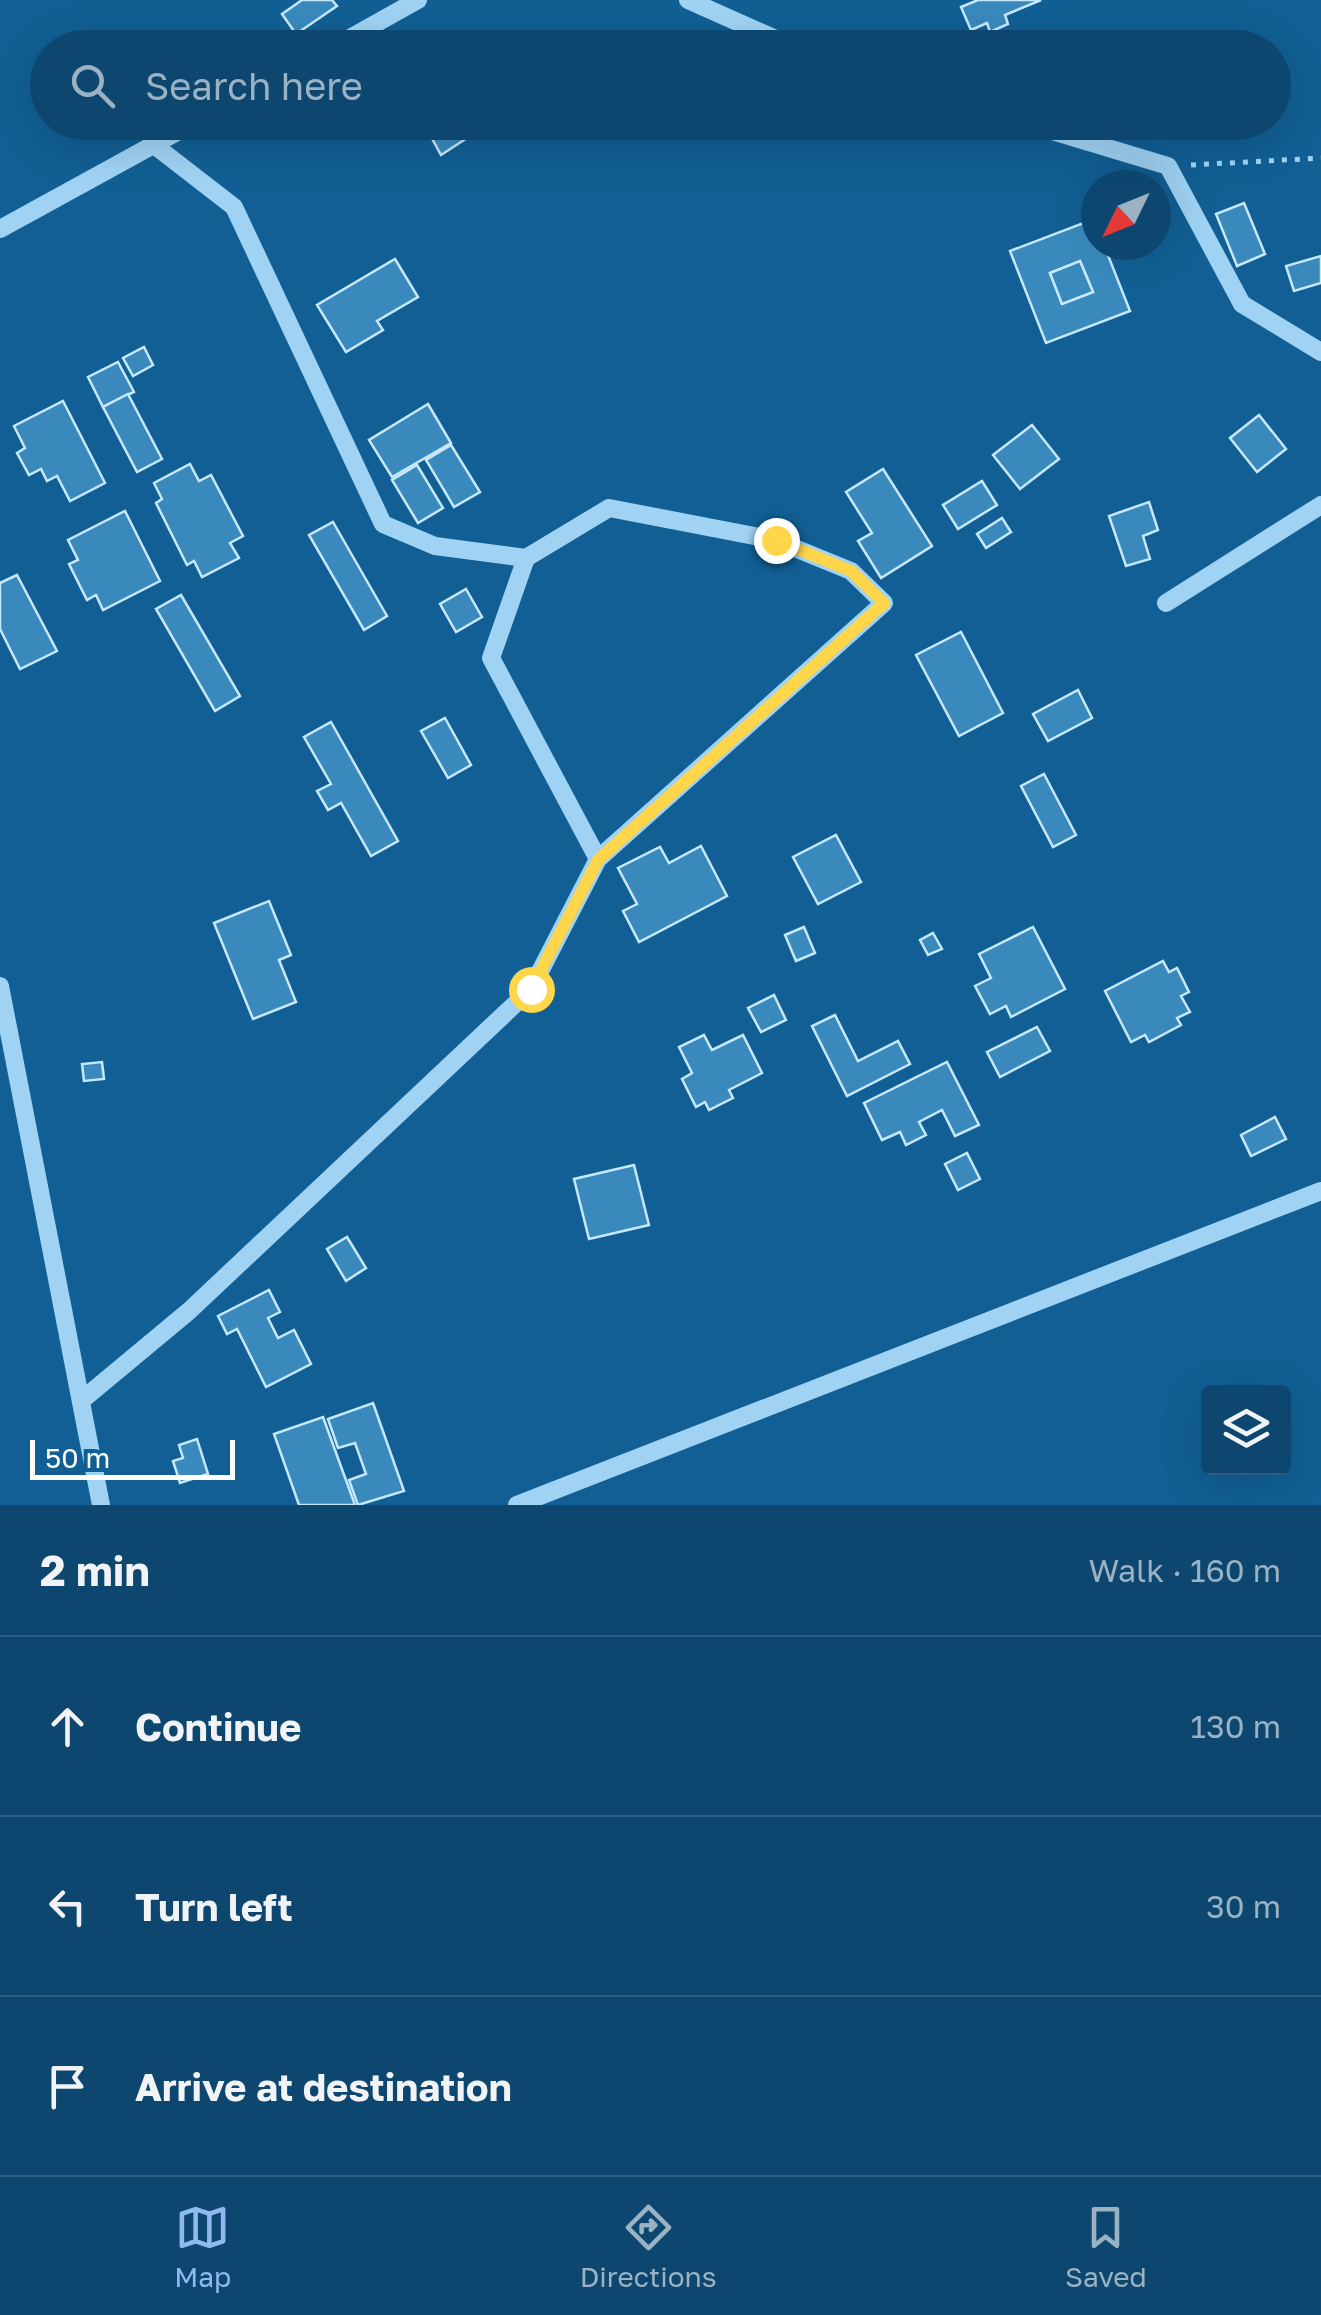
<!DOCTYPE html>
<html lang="en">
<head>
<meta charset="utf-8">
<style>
  body { margin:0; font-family:"Golos Text",sans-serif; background:#164e74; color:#f1f3f6 }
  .controls { position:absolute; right:30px; bottom:30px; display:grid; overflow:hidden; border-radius:10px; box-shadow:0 10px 40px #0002 }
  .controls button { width:90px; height:90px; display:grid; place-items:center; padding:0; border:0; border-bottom:2px solid #2d5f82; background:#0d476f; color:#f1f3f6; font:50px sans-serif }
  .compass { position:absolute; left:1081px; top:170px; width:90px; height:90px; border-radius:50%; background:#0d476f; box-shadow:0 10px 40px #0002; rotate:227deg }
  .scale { position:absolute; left:30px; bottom:25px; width:205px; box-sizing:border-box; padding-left:10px; border:5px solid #fff; border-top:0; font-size:28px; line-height:35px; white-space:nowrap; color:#fff; -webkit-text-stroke:8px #115f94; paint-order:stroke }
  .stop { position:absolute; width:30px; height:30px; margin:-22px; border:8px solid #ffd54a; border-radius:50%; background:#fff }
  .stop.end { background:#ffd54a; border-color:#fff; box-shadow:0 2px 10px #0008 }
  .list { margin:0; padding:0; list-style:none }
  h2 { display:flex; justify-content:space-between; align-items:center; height:130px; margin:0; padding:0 40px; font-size:42px }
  h2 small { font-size:32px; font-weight:400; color:#9ab2c3 }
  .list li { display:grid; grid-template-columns:65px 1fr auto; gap:30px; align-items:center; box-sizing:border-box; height:180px; padding:0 40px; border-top:2px solid #2d5f82 }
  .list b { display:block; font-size:38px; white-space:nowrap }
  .list em { font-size:32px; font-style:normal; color:#9ab2c3 }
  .icon { flex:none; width:55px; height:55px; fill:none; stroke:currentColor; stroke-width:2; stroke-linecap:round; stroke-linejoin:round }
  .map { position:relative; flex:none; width:1321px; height:1505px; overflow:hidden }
  .search { position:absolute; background:#0d476f; box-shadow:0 10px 40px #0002; left:30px; right:30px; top:30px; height:110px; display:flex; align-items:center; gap:25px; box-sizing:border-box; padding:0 35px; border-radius:55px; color:#9ab2c3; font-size:38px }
  .sheet { height:670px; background:#0d476f }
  nav { display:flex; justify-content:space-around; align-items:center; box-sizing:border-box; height:140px; border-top:2px solid #2d5f82; background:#0d476f; font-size:28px; color:#9ab2c3 }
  nav a { display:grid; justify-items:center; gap:5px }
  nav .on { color:#90b9f0 }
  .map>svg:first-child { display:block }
  .building { fill:#3989bc; stroke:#c6e8fd; stroke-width:2.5; fill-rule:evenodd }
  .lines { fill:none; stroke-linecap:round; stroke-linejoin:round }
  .path { stroke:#9fd2f3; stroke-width:5; stroke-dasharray:5 8; stroke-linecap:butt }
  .minor { stroke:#9fd2f3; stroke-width:18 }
  .route { stroke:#ffd54a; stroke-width:12 }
</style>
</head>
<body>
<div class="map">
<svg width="1321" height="1505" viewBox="0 0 1321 1505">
  <rect width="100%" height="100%" fill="#115f94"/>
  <g class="building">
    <polygon points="302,0 332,0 337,6 296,34 282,14"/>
    <polygon points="978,0 1041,0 1005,15 1008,24 990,32 987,23 971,30 961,7"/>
    <polygon points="1175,34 1180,48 1154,48 1152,43"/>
    <polygon points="423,122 489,122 490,123 441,155"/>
    <polygon points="1244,203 1265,254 1237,266 1216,214"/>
    <path d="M1094,219L1096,245H1104L1130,311L1046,343L1010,251ZM1080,261L1093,292L1062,304L1050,273Z"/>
    <polygon points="1321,256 1321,283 1294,291 1286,266"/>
    <polygon points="395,259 418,297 377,321 383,330 346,352 317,305"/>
    <polygon points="1080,261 1093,292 1062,304 1050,273"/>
    <polygon points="144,347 153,365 133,376 123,358"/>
    <polygon points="118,362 134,392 103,407 88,377"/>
    <polygon points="128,394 162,459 137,472 103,407"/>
    <polygon points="63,401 105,483 70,501 57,476 47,481 41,469 29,475 17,453 25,448 14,426"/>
    <polygon points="428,404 451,443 392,477 369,440"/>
    <polygon points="1259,415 1286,449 1257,472 1230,438"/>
    <polygon points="1032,425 1059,459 1020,489 993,455"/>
    <polygon points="451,445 480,492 454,507 426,460"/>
    <polygon points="190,464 199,481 211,475 243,536 230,543 239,558 202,577 194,561 187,565 156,503 162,499 154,483"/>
    <polygon points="417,465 443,508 418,523 392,480"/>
    <polygon points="883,469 932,546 881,578 858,541 872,533 846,492"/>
    <polygon points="982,481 997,505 958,529 943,505"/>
    <polygon points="1149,502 1158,530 1143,536 1150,559 1126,566 1109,516"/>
    <polygon points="125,511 160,581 103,610 96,595 87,600 69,564 78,560 68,540"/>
    <polygon points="1002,518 1011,532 986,548 977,534"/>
    <polygon points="333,522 387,616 364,630 309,535"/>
    <polygon points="17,575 57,651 20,669 0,629 0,583"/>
    <polygon points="466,589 482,617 456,632 440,604"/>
    <polygon points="181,595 240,696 215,711 156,609"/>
    <polygon points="961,632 1003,713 959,736 916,655"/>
    <polygon points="1078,690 1092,718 1048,741 1033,714"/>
    <polygon points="445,718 471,765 448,778 421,731"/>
    <polygon points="331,722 398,841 371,856 341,803 328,810 317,791 331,784 304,737"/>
    <polygon points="1044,774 1076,835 1053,847 1021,786"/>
    <polygon points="836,835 861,882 818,904 793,857"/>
    <polygon points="701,846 727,896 639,942 623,911 637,904 618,868 660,847 669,863"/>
    <polygon points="269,901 291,955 279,960 296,1002 253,1019 214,923"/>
    <polygon points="804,927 815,953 796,961 785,935"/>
    <polygon points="1033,927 1065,989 1011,1017 1006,1006 990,1014 975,986 991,978 979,954"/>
    <polygon points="933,933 942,949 928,955 920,940"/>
    <polygon points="1163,961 1169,972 1177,968 1189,992 1181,996 1190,1012 1177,1018 1181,1025 1149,1042 1145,1035 1131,1042 1105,991"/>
    <polygon points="774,995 786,1020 761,1032 748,1008"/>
    <polygon points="835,1015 858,1061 898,1041 910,1064 847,1096 812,1026"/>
    <polygon points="1037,1027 1050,1051 1000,1077 987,1052"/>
    <polygon points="704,1035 712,1050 743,1035 762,1073 729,1090 733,1098 709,1110 705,1102 696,1107 682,1079 692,1073 679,1047"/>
    <polygon points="102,1062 104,1079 84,1081 82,1064"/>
    <polygon points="947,1062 979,1125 955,1136 942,1110 919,1122 926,1135 906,1145 900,1132 882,1140 864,1103"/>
    <polygon points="1275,1117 1286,1139 1251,1156 1241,1135"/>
    <polygon points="967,1153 980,1179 958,1190 945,1164"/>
    <polygon points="634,1165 649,1225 589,1239 574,1179"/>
    <polygon points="347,1237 366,1268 346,1281 327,1249"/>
    <polygon points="269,1290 280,1312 268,1318 278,1338 294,1330 311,1364 266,1387 237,1329 227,1334 218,1316"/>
    <polygon points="373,1403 404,1491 358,1505 349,1480 366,1474 355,1443 338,1448 328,1419"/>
    <polygon points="323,1417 355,1505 299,1505 274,1434"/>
    <polygon points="197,1439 208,1474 180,1483 173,1461 183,1458 179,1445"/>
  </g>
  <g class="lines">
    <polyline class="path" points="1191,165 1321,158"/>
    <g class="minor">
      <polyline points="688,0 796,48"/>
      <polyline points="332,48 418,0"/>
      <polyline points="1022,122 1168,166 1242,304 1321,352"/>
      <polyline points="154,145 234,207 383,524 435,546 526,558"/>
      <polyline points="0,229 195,122"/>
      <polyline points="1166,603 1321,505"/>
      <polyline points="0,986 101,1505"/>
      <polyline points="82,1400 189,1311 531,989 598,859 491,658 526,558 609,508 775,540 851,571 884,603 598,859"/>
      <polyline points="517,1505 1321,1191"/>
    </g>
  </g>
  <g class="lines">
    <polyline class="route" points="531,989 598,860 884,603 851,571 776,540"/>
  </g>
</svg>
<div class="controls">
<button><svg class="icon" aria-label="layers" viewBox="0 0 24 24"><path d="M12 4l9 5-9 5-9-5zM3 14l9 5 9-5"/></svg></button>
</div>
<svg class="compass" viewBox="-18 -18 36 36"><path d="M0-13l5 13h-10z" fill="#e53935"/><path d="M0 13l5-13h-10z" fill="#9ab2c3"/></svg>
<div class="scale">50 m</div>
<div class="stop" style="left:531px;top:989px"></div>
<div class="stop end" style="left:776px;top:540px"></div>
<div class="search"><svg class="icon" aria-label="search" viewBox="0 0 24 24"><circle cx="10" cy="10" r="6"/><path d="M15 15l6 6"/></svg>Search here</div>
</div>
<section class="sheet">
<h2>2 min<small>Walk · 160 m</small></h2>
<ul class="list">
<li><svg class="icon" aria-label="ahead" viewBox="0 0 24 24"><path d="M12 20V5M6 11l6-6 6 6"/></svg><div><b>Continue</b></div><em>130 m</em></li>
<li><svg class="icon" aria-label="left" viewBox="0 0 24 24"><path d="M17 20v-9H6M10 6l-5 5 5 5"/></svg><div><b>Turn left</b></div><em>30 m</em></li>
<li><svg class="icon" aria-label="arrive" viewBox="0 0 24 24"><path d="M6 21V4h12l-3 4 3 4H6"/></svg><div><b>Arrive at destination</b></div></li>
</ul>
</section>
<nav>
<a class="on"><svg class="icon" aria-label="map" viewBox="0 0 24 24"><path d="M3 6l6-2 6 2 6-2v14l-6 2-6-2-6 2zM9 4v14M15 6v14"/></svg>Map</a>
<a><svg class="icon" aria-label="directions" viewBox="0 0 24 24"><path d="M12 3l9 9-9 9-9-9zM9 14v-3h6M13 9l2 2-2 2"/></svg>Directions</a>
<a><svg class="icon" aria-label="saved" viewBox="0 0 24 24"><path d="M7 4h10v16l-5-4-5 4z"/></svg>Saved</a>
</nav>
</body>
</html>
